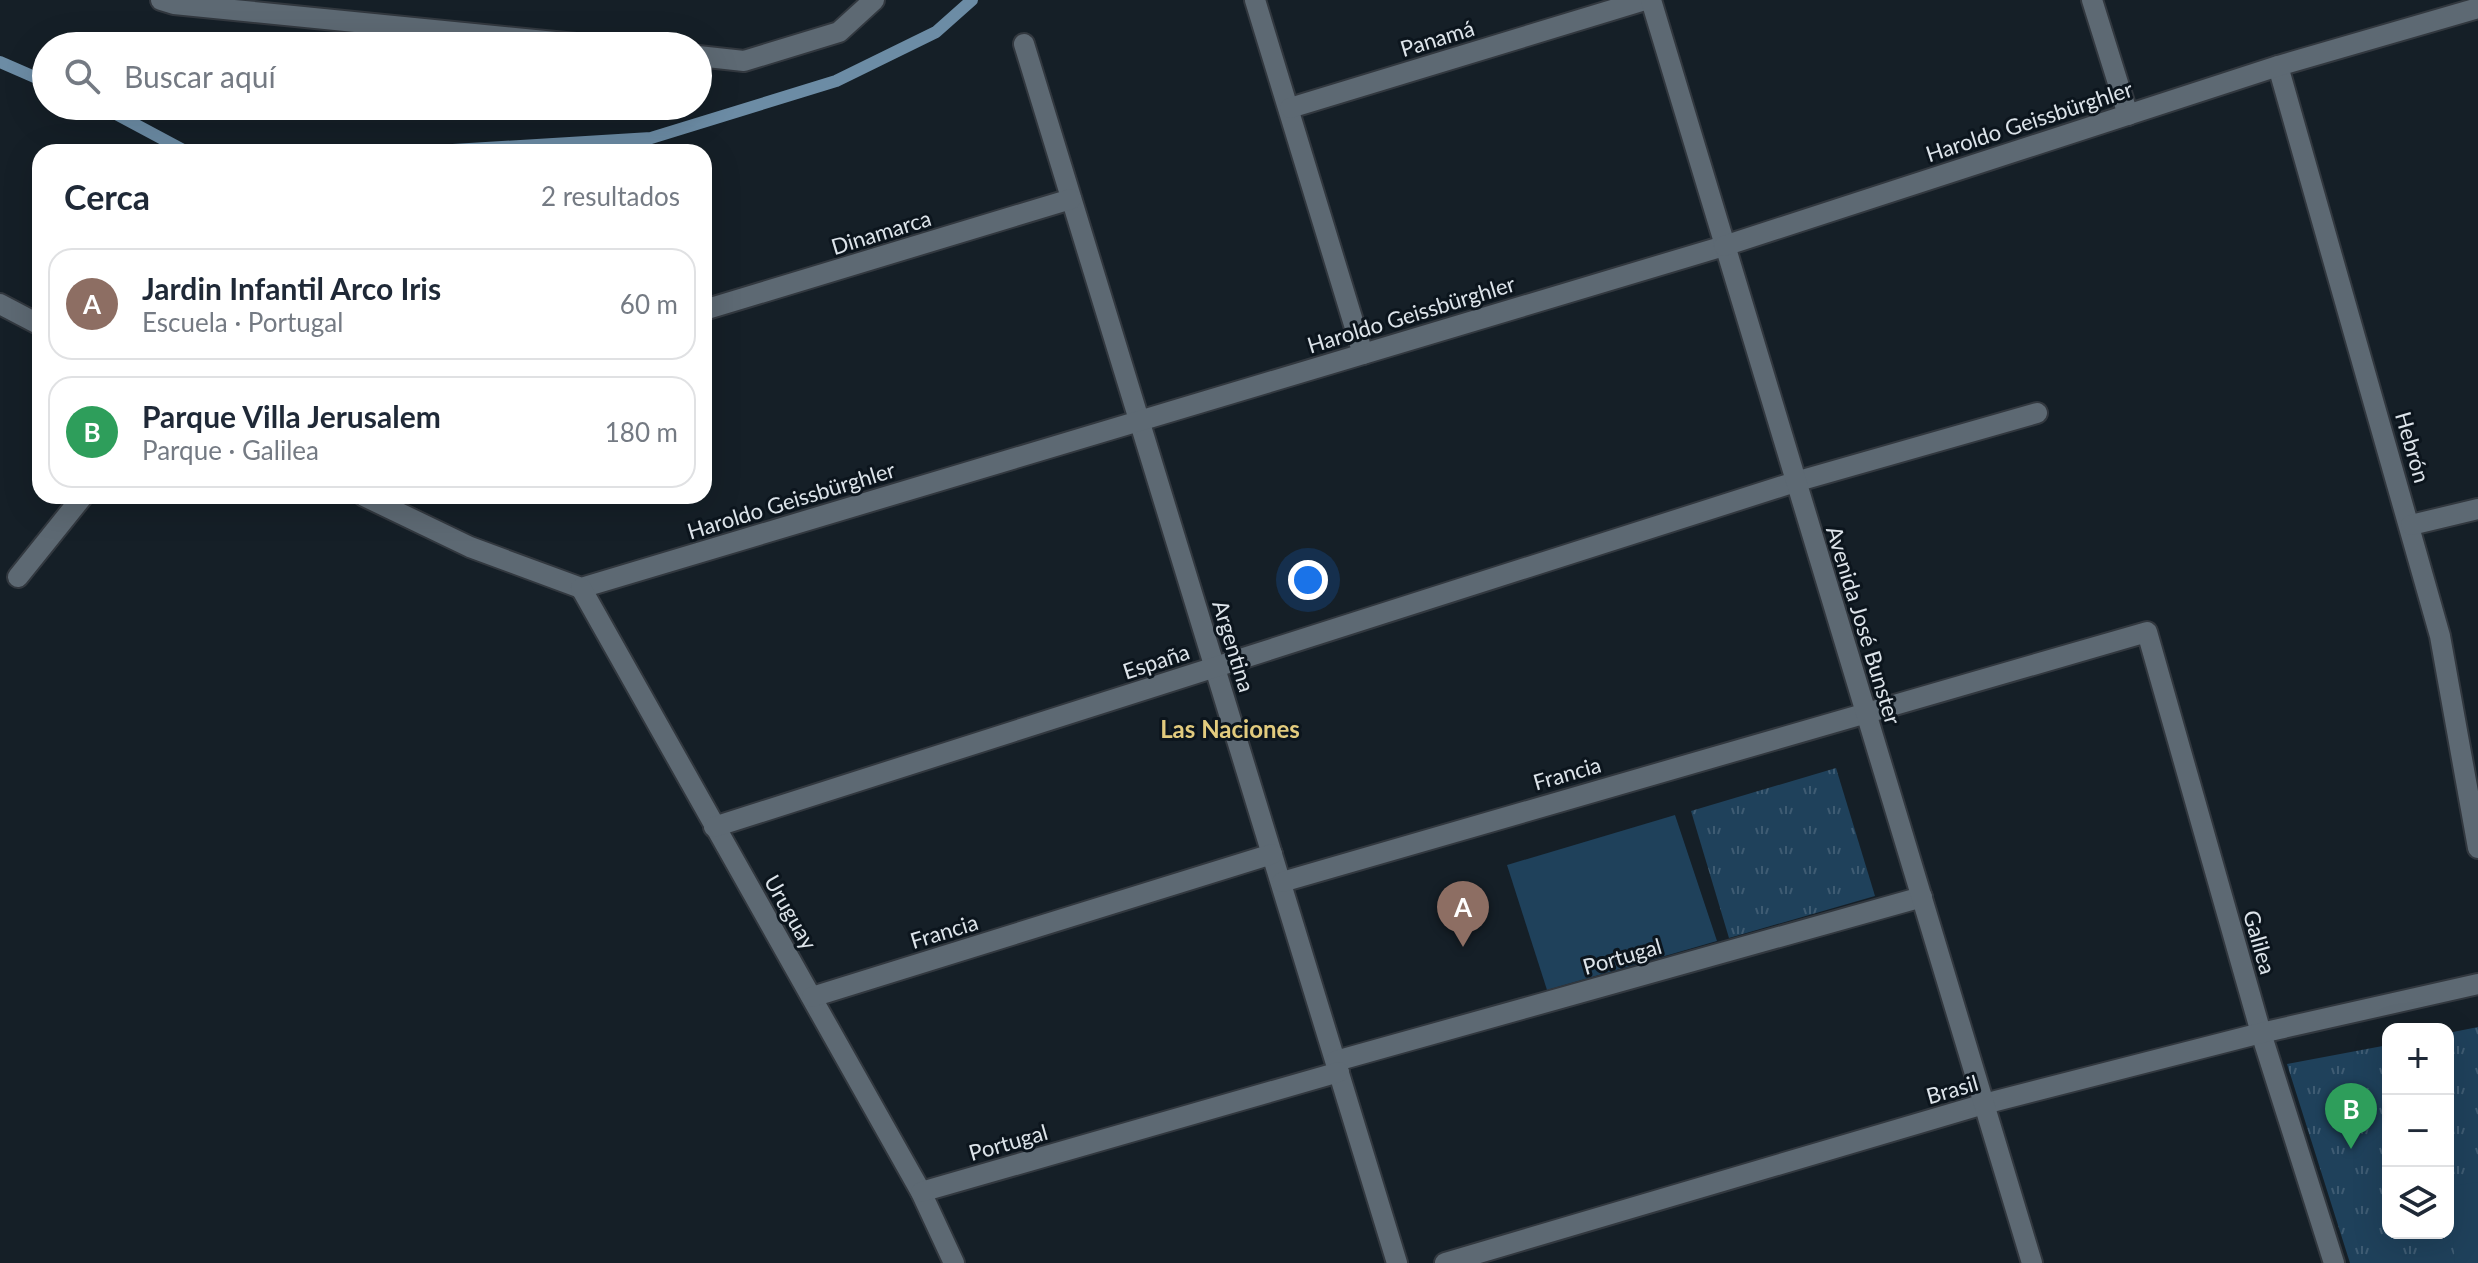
<!DOCTYPE html>
<html lang="es">
<head>
<meta charset="utf-8">
<style>
  body { margin:0; font-family:Lato,sans-serif; background:#f6f6f7; color:#1f2937 }
  .controls { position:absolute; right:24px; bottom:24px; display:grid; overflow:hidden; border-radius:16px; box-shadow:0 8px 32px #0002 }
  .controls button { width:72px; height:72px; display:grid; place-items:center; padding:0; border:0; border-bottom:2px solid #e0e1e3; background:#fff; color:#1f2937; font:40px sans-serif }
  .you { position:absolute; left:1308px; top:580px; width:28px; height:28px; margin:-20px; border:6px solid #fff; border-radius:50%; background:#1a73e8; box-shadow:0 0 0 12px #1a73e833 }
  .badge { display:grid; place-items:center; width:52px; height:52px; border-radius:50%; background:#0b8043; color:#fff; font-size:26px; font-weight:700 }
  .pin { position:absolute; translate:-50% -66px; filter:drop-shadow(0 2px 4px #0008) }
  .pin::after { content:''; position:absolute; top:42px; width:28px; height:24px; background:inherit; clip-path:polygon(0 0,100% 0,50% 100%) }
  .list { margin:0; padding:0; list-style:none }
  h2 { display:flex; justify-content:space-between; align-items:center; height:104px; margin:0; padding:0 32px; font-size:34px }
  h2 small { font-size:26px; font-weight:400; color:#747a83 }
  .list li { display:grid; grid-template-columns:52px 1fr auto; gap:24px; align-items:center; box-sizing:border-box; height:112px; margin:0 16px 16px; padding:0 16px; border:2px solid #e0e1e3; border-radius:24px }
  .list b { display:block; font-size:30px; white-space:nowrap }
  .list p { margin:0; font-size:26px; white-space:nowrap; color:#747a83 }
  .list em { font-size:26px; font-style:normal; color:#747a83 }
  .icon { flex:none; width:44px; height:44px; fill:none; stroke:currentColor; stroke-width:2; stroke-linecap:round; stroke-linejoin:round }
  .map { position:relative; flex:none; width:2478px; height:1263px; overflow:hidden }
  .search { position:absolute; background:#fff; box-shadow:0 8px 32px #0002; left:32px; top:32px; width:680px; height:88px; display:flex; align-items:center; gap:20px; box-sizing:border-box; padding:0 28px; border-radius:44px; color:#747a83; font-size:30px }
  .panel { position:absolute; background:#fff; box-shadow:0 8px 32px #0002; left:32px; top:144px; width:680px; height:360px; border-radius:24px }
  .map>svg:first-child { display:block }
  .grass { fill:url(#grass-tufts) }
  .pitch { fill:#1f415b }
  .lines { fill:none; stroke-linecap:round; stroke-linejoin:round }
  .stream { stroke:#6c8ca5; stroke-width:12 }
  .street-casing { stroke:#32383f; stroke-width:24 }
  .secondary-casing { stroke:#32383f; stroke-width:24 }
  .street { stroke:#5d6973; stroke-width:20 }
  .secondary { stroke:#5d6973; stroke-width:20 }
  .labels { text-anchor:middle; dominant-baseline:central; stroke-width:6; stroke-linejoin:round; paint-order:stroke }
  .street-label { font-size:22px; fill:#dde4ea; stroke:#0c151d }
  .neighbourhood-label { font-size:24px; font-weight:bold; fill:#e2cb7e; stroke:#0c151d }
</style>
</head>
<body>
<div class="map">
<svg width="2478" height="1263" viewBox="0 0 2478 1263">
  <defs>
    <pattern id="grass-tufts" width="24" height="20" patternUnits="userSpaceOnUse" patternTransform="scale(2)"><rect width="24" height="20" fill="#1f415b"/><path d="M3 7l-1-3M5 7V3M7 7l1-3M15 17l-1-3M17 17v-4M19 17l1-3" fill="none" stroke="#3f5c73"/></pattern>
  </defs>
  <rect width="100%" height="100%" fill="#151f27"/>
  <g class="grass">
    <polygon points="1836,768 1875,896 1729,938 1691,811"/>
    <polygon points="2478,1027 2478,1263 2350,1263 2287,1064 2388,1045 2388,1233 2448,1233 2448,1033"/>
  </g>
  <g class="pitch">
    <polygon points="1675,815 1717,941 1547,990 1507,865"/>
    <polygon points="2478,1182 2478,1263 2455,1263 2448,1187"/>
  </g>
  <g class="lines">
    <g class="stream">
      <polyline points="0,62 46,82"/>
      <polyline points="101,106 187,152"/>
      <polyline points="420,152 651,138 836,81 936,32 972,0"/>
    </g>
    <g class="street-casing">
      <g id="street">
        <polyline points="161,0 174,4 596,46"/>
        <polyline points="1255,0 1363,354"/>
        <polyline points="2092,0 2128,115"/>
        <polyline points="1024,44 1397,1263"/>
        <polyline points="698,56 744,61 839,32 874,0"/>
        <polyline points="2278,66 2440,636 2478,848"/>
        <polyline points="1290,108 1645,0"/>
        <polyline points="0,304 40,325"/>
        <polyline points="704,310 1071,199"/>
        <polyline points="364,496 470,547 581,588 1724,246"/>
        <polyline points="2411,525 2478,509"/>
        <polyline points="18,577 83,496"/>
        <polyline points="581,588 921,1192 954,1263"/>
        <polyline points="714,827 1795,482 2037,413"/>
        <polyline points="1282,882 2147,632 2261,1033 2334,1263"/>
        <polyline points="812,997 1272,854"/>
        <polyline points="1336,1061 1922,897"/>
        <polyline points="921,1192 1339,1072"/>
        <polyline points="1445,1263 1984,1104 2261,1033 2478,984"/>
      </g>
    </g>
    <g class="secondary-casing">
      <g id="secondary">
        <polyline points="1651,0 2032,1263"/>
        <polyline points="1724,246 2278,66 2478,8"/>
      </g>
    </g>
    <use href="#street" class="street"/>
    <use href="#secondary" class="secondary"/>
  </g>
  <g class="labels">
    <g class="street-label">
      <text transform="translate(1437 38) rotate(-17)">Panamá</text>
      <text transform="translate(2029 121) rotate(-18)">Haroldo Geissbürghler</text>
      <text transform="translate(881 232) rotate(-17)">Dinamarca</text>
      <text transform="translate(1411 314) rotate(-17)">Haroldo Geissbürghler</text>
      <text transform="translate(2413 447) rotate(74)">Hebrón</text>
      <text transform="translate(791 500) rotate(-17)">Haroldo Geissbürghler</text>
      <text transform="translate(1864 625) rotate(73)">Avenida José Bunster</text>
      <text transform="translate(1234 646) rotate(73)">Argentina</text>
      <text transform="translate(1156 661) rotate(-18)">España</text>
      <text transform="translate(1567 773) rotate(-16)">Francia</text>
      <text transform="translate(791 912) rotate(60)">Uruguay</text>
      <text transform="translate(944 931) rotate(-17)">Francia</text>
      <text transform="translate(2260 942) rotate(74)">Galilea</text>
      <text transform="translate(1622 956) rotate(-16)">Portugal</text>
      <text transform="translate(1952 1089) rotate(-16)">Brasil</text>
      <text transform="translate(1008 1142) rotate(-16)">Portugal</text>
    </g>
    <g class="neighbourhood-label">
      <text x="1230" y="728">Las Naciones</text>
    </g>
  </g>
</svg>
<div class="controls">
<button>+</button>
<button>−</button>
<button><svg class="icon" aria-label="layers" viewBox="0 0 24 24"><path d="M12 4l9 5-9 5-9-5zM3 14l9 5 9-5"/></svg></button>
</div>
<div class="you"></div>
<div class="pin badge" style="left:1463px;top:947px;background:#8d6e63">A</div>
<div class="pin badge" style="left:2351px;top:1149px;background:#2e9e5b">B</div>
<div class="search"><svg class="icon" aria-label="search" viewBox="0 0 24 24"><circle cx="10" cy="10" r="6"/><path d="M15 15l6 6"/></svg>Buscar aquí</div>
<section class="panel">
<h2>Cerca<small>2 resultados</small></h2>
<ul class="list">
<li><span class="badge" style="background:#8d6e63">A</span><div><b>Jardin Infantil Arco Iris</b><p>Escuela · Portugal</p></div><em>60 m</em></li>
<li><span class="badge" style="background:#2e9e5b">B</span><div><b>Parque Villa Jerusalem</b><p>Parque · Galilea</p></div><em>180 m</em></li>
</ul>
</section>
</div>
</body>
</html>
